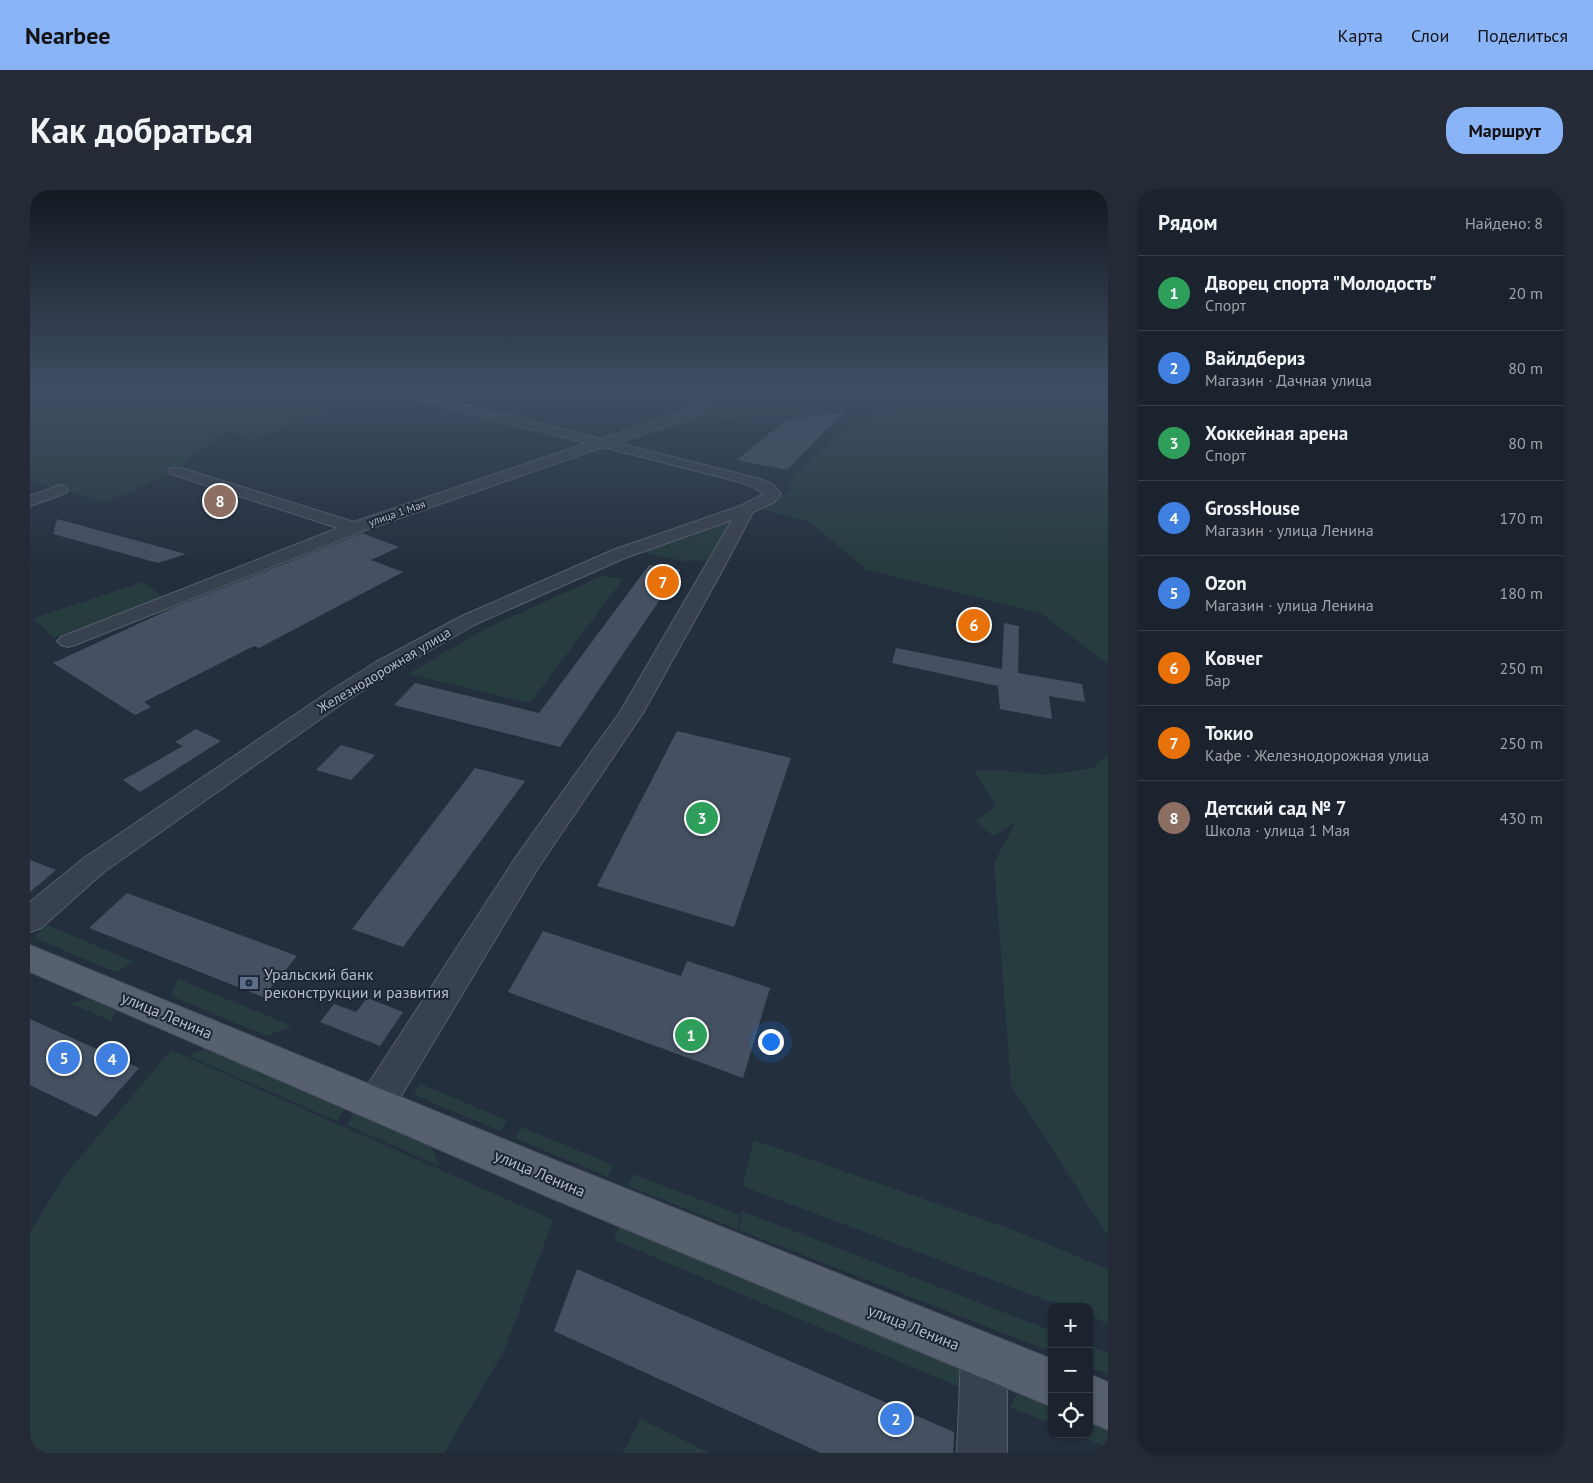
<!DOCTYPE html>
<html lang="ru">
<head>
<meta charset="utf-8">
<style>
  body { margin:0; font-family:"PT Sans",sans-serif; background:#242b36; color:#f1f3f6 }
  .controls { position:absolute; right:15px; bottom:15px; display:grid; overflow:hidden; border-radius:10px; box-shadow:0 1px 4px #0004 }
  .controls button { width:45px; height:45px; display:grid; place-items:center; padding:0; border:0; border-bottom:1px solid #39404a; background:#1b232e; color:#f1f3f6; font:25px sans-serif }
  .you { position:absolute; left:740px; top:851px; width:18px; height:18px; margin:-12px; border:4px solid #fff; border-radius:50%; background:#1a73e8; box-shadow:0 0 0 8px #1a73e833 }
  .badge { display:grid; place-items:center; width:32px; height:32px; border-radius:50%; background:#8ab4f8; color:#fff; font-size:16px; font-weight:700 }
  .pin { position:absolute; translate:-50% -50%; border:2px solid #fff; box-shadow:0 1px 5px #0006 }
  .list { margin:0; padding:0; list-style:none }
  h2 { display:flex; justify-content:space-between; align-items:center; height:65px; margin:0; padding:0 20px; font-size:21px }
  h2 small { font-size:16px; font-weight:400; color:#a0a4aa }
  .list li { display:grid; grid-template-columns:32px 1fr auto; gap:15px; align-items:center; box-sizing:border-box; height:75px; padding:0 20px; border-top:1px solid #39404a }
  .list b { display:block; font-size:19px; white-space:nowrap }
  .list p { margin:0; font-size:16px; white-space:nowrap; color:#a0a4aa }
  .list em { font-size:16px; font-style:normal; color:#a0a4aa }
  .icon { flex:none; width:28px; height:28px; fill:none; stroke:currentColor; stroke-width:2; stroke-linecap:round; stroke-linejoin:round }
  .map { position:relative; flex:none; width:1078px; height:1263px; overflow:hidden; border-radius:20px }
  header { display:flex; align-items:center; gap:30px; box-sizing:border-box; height:70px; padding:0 25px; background:#8ab4f8; color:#111 }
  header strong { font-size:24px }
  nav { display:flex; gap:28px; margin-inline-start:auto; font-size:18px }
  .intro { display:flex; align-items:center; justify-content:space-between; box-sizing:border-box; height:120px; padding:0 30px }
  h1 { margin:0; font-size:35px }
  .button { padding:12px 22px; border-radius:20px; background:#8ab4f8; color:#111; font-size:18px; font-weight:700 }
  main { display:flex; gap:30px; padding:0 30px }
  aside { flex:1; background:#1b232e; border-radius:20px; box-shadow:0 1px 4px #0004 }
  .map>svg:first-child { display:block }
  .green { fill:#263c3f }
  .building { fill:#455162 }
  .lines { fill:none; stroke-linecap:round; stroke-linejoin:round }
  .minor-casing { stroke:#565f6c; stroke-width:2 }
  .major-casing { stroke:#414a57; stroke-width:2 }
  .minor { fill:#38414e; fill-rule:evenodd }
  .major { fill:#56606e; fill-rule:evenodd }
  .labels { text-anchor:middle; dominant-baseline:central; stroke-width:4; stroke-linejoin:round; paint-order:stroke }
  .far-street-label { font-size:11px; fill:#b4bcc9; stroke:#1d2633 }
  .street-label { font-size:14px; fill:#b4bcc9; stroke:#1d2633 }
  .near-poi-label { font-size:16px; fill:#b4bcc9; stroke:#1d2633; text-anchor:start }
  .near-street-label { font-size:16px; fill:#b4bcc9; stroke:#1d2633 }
</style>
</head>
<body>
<header>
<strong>Nearbee</strong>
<nav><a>Карта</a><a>Слои</a><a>Поделиться</a></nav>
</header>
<div class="intro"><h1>Как добраться</h1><a class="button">Маршрут</a></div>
<main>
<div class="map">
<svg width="1078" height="1263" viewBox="0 0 1078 1263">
  <rect width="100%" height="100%" fill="#242f3e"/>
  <g class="green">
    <polygon points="0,197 343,197 224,250 195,241 146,281 76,312 0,291"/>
    <polygon points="695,197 980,197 657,235 573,254 657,224"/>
    <polygon points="1061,200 1078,207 1078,474 1012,424 835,379 780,332 727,318 759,302 763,286 826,228"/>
    <polygon points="709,323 677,370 653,371 611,362"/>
    <polygon points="571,386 593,389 500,513 378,484 455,439"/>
    <polygon points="113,392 135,409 23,448 4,428"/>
    <polygon points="1078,564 1078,1046 981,895 964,673 985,633 963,646 946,631 966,616 944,581 967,580 1016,585 1063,578"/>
    <polygon points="13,733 104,772 85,782 10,750 6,746"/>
    <polygon points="148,789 262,836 237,846 141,806"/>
    <polygon points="57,808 86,821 81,831 41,814"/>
    <polygon points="175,859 315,919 307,931 159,866"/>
    <polygon points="141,860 523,1030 474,1161 414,1263 0,1263 0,1042 37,983"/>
    <polygon points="390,894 477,930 471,941 384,905"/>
    <polygon points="324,923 402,957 409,976 317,935"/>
    <polygon points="491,937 583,975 578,987 485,948"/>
    <polygon points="724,950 983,1040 1078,1079 1078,1133 1059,1126 1059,1117 1035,1117 712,996"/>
    <polygon points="603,984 710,1025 707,1039 598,996"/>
    <polygon points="712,1021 1022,1141 1022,1162 709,1040"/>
    <polygon points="590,1034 942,1181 941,1202 584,1050"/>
    <polygon points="1059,1156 1078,1163 1078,1184 1059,1177"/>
    <polygon points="990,1200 1022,1213 1022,1234 980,1217"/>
    <polygon points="610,1229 679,1263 593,1263"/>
    <polygon points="1059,1229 1078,1236 1078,1258 1045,1244 1059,1244"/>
  </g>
  <g class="building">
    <polygon points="815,221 757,280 707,270 756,230"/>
    <polygon points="27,329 156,364 128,373 23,344"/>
    <polygon points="332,343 369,357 341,370 373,382 229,458 224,456 114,512 121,517 105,525 23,473 145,417"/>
    <polygon points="619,375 650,380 530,557 364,515 385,493 509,523"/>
    <polygon points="974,433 989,436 988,483 1052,494 1055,512 1019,506 1022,529 970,519 968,496 862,473 866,458 972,479"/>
    <polygon points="166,539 191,551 110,602 93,590 153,556 145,552"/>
    <polygon points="647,541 761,568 704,737 567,696"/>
    <polygon points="311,555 345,565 321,590 286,580"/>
    <polygon points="445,578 495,591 373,757 322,739"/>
    <polygon points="0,670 26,680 0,702"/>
    <polygon points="97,703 267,766 233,807 59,738"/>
    <polygon points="513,741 651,786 657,771 740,798 713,888 478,802"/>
    <polygon points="337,808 373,822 350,856 290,832 304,814 326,822"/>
    <polygon points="0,829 109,878 66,927 0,895"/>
    <polygon points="547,1079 924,1242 923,1263 791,1263 524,1141"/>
  </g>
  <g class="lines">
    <g class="minor-casing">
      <g id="minor">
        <polygon points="344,197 365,197 571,249 652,221 687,197 701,197 662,227 587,253 730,289 742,294 751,304 744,312 723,322 692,381 613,523 508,678 359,926 346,931 333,926 327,914 333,902 488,664 590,522 702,330 595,368 446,434 362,482 313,513 74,682 11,738 0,742 0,712 54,668 297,503 346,472 432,426 583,360 710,316 734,304 723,297 706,291 573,257 330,342 45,455 38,457 31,455 27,451 31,447 308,338 141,284 138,281 141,278 151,278 324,332 557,253 346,200"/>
        <polygon points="1055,197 1072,197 1078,200 1078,208 1057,200"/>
        <polygon points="30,295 36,297 38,300 36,303 0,316 0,306"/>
        <polygon points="954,1143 970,1150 977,1166 977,1263 927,1263 931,1166 938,1150"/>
      </g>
    </g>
    <g class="major-casing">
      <g id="major">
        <polygon points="0,755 537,975 1022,1169 1022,1217 523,1009 0,782"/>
        <polygon points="1059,1184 1078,1192 1078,1240 1059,1232"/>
      </g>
    </g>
    <use href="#minor" class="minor"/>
    <use href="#major" class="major"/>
  </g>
  <linearGradient id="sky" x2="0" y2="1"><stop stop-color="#141a22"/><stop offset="0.53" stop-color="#3f4d63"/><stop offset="1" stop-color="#3f4d63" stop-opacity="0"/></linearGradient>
  <rect width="1078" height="374" fill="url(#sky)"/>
  <defs>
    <g id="bank-bare" transform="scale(1.5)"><path d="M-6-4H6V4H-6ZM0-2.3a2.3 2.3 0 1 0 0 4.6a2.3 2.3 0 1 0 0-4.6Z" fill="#5c6f8a" stroke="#1d2633" stroke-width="2.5" paint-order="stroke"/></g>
  </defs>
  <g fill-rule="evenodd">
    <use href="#bank-bare" x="219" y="793"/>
  </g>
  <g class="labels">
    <g class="far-street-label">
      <text transform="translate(367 323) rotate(-19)">улица 1 Мая</text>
    </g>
    <g class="street-label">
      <text transform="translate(354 480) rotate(-31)">Железнодорожная улица</text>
    </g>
    <g class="near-poi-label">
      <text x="234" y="784">Уральский банк<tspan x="234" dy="18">реконструкции и развития</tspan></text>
    </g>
    <g class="near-street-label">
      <text transform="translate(137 825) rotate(23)">улица Ленина</text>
      <text transform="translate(510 983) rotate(23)">улица Ленина</text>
      <text transform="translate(884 1137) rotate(22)">улица Ленина</text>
    </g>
  </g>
</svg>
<div class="controls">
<button>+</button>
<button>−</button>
<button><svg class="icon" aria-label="locate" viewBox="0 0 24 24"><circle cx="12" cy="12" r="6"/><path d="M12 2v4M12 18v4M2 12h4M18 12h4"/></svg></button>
</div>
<div class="you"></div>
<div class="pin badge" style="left:661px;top:845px;background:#2e9e5b">1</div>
<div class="pin badge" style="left:866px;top:1229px;background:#3f7fe0">2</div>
<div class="pin badge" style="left:672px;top:628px;background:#2e9e5b">3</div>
<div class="pin badge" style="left:82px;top:869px;background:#3f7fe0">4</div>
<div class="pin badge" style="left:34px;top:868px;background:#3f7fe0">5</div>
<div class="pin badge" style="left:944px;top:435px;background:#e8710a">6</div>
<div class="pin badge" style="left:633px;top:392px;background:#e8710a">7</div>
<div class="pin badge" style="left:190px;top:311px;background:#8d6e63">8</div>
</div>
<aside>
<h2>Рядом<small>Найдено: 8</small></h2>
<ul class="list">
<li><span class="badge" style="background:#2e9e5b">1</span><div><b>Дворец спорта &quot;Молодость&quot;</b><p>Спорт</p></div><em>20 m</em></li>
<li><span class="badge" style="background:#3f7fe0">2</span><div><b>Вайлдбериз</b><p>Магазин · Дачная улица</p></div><em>80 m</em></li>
<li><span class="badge" style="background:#2e9e5b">3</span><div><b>Хоккейная арена</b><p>Спорт</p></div><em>80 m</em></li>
<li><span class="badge" style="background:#3f7fe0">4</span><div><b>GrossHouse</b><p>Магазин · улица Ленина</p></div><em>170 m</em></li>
<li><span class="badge" style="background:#3f7fe0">5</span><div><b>Ozon</b><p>Магазин · улица Ленина</p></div><em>180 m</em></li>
<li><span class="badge" style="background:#e8710a">6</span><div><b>Ковчег</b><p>Бар</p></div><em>250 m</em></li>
<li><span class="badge" style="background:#e8710a">7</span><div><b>Токио</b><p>Кафе · Железнодорожная улица</p></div><em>250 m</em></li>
<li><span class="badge" style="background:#8d6e63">8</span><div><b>Детский сад № 7</b><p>Школа · улица 1 Мая</p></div><em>430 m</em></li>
</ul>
</aside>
</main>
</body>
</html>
